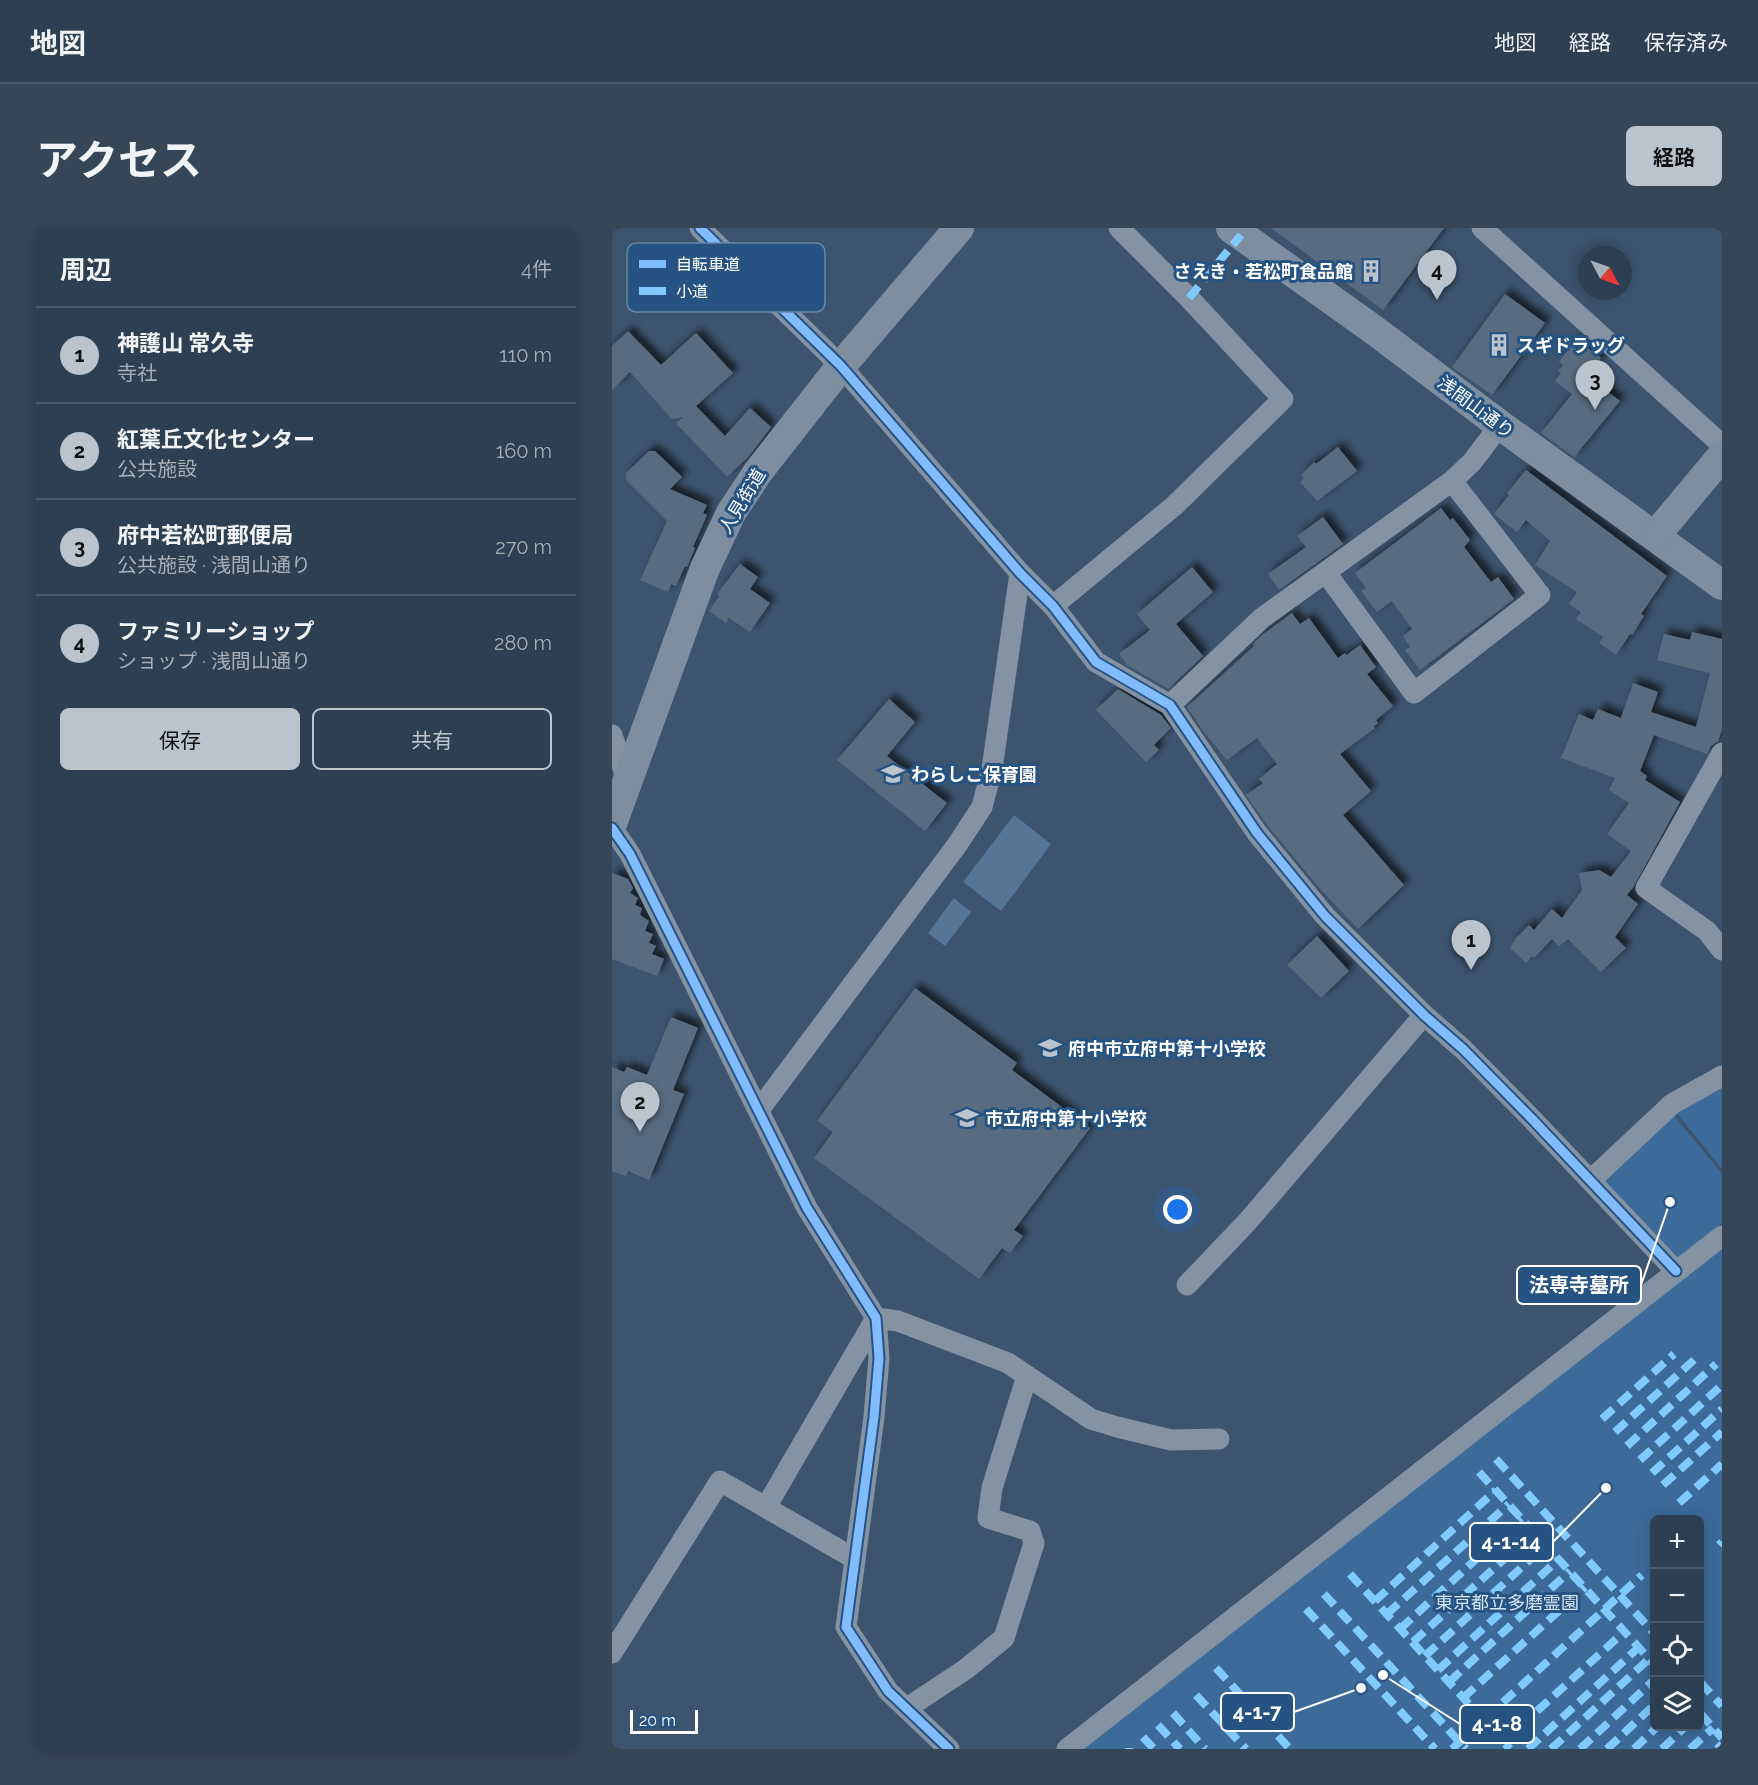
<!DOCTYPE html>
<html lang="ja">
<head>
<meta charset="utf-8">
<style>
  body { margin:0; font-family:Raleway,"Noto Sans JP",sans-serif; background:#354659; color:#f1f3f6 }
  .controls { position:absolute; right:18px; bottom:18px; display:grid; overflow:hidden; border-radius:9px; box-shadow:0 3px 15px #0003 }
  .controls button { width:54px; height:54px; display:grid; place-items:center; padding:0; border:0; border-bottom:2px solid #485869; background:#2d3f52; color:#f1f3f6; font:30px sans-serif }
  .compass { position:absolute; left:966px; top:18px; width:54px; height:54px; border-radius:50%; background:#2d3f52; box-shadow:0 3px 15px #0003; rotate:131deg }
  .scale { position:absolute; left:18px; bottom:15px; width:68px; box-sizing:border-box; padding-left:6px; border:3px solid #fff; border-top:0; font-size:16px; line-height:21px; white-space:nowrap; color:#fff; -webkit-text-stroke:4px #275383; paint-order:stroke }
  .you { position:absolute; left:566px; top:982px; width:21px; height:21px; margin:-15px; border:4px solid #fff; border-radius:50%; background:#1a73e8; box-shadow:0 0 0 9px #1a73e833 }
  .badge { display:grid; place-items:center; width:39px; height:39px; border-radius:50%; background:#bbc3cc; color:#111; font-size:20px; font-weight:700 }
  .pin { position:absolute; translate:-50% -50px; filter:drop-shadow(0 2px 3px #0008) }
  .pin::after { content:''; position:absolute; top:32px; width:21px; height:18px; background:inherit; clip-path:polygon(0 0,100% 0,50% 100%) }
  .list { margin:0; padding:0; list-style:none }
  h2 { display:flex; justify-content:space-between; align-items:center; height:78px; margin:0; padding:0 24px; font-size:26px }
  h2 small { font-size:20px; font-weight:400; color:#a7afb8 }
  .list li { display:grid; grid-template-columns:39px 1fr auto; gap:18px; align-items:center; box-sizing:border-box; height:96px; padding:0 24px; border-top:2px solid #485869 }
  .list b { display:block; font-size:22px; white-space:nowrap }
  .list p { margin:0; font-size:20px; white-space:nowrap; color:#a7afb8 }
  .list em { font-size:20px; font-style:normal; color:#a7afb8 }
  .actions { display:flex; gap:12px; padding:18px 24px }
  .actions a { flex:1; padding:14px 0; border:2px solid #bbc3cc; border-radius:9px; text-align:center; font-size:21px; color:#bbc3cc }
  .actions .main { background:#bbc3cc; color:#111 }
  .icon { flex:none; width:33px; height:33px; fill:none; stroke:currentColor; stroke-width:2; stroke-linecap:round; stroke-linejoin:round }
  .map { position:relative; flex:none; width:1110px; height:1521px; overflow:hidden; border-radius:9px }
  header { display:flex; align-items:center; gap:36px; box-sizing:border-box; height:84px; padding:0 30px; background:#2d3f52; border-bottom:2px solid #485869 }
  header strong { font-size:28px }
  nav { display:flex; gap:33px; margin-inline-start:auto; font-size:21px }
  .intro { display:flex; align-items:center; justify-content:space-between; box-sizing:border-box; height:144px; padding:0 36px }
  h1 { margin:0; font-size:42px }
  .button { padding:15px 27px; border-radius:9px; background:#bbc3cc; color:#111; font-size:21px; font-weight:700 }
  main { display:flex; gap:36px; padding:0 36px }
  aside { flex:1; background:#2d3f52; border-radius:9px; box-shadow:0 3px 15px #0003 }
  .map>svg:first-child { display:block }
  .green { fill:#3c6a99; fill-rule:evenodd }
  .water { fill:#577595 }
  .building { fill:#596c81; filter:url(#shadow) }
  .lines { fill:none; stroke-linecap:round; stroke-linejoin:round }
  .street { stroke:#8393a4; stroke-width:21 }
  .secondary { stroke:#7d8ea1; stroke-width:30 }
  .quiet { stroke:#80caff; stroke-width:8; stroke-dasharray:15 8; stroke-linecap:butt }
  .cycleway-casing { stroke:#275383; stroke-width:13 }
  .cycleway { stroke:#80bcff; stroke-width:9 }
  .labels { text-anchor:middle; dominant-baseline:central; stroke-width:6; stroke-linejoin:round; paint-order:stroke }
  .poi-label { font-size:18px; font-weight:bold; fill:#fff; stroke:#275383; text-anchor:start }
  .street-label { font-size:18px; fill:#fff; stroke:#275383 }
  .park-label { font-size:18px; fill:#d4e5f6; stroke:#275383 }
  .key { fill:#275383; stroke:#6887a8; stroke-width:1.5 }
  .key-label { font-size:16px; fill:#fff }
  .leader { fill:none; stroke:#fff; stroke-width:2 }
  .callout-dot { fill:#fff; stroke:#275383; stroke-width:2 }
  .callout { fill:#275383; stroke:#fff; stroke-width:2 }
  .callout-label { font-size:20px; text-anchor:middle; font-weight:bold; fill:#fff }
</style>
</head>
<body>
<header>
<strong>地図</strong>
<nav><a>地図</a><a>経路</a><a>保存済み</a></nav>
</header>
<div class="intro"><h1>アクセス</h1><a class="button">経路</a></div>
<main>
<aside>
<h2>周辺<small>4件</small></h2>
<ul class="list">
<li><span class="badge">1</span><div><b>神護山 常久寺</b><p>寺社</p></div><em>110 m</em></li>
<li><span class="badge">2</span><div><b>紅葉丘文化センター</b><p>公共施設</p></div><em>160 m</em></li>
<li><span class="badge">3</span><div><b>府中若松町郵便局</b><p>公共施設 · 浅間山通り</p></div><em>270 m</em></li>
<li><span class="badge">4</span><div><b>ファミリーショップ</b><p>ショップ · 浅間山通り</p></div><em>280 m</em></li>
</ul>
<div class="actions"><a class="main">保存</a><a>共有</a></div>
</aside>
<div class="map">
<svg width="1110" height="1521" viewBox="0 0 1110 1521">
  <defs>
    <filter id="shadow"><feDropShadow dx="5.5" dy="-5.5" stdDeviation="3" flood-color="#0009"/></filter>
  </defs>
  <rect width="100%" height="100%" fill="#3c546e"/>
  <g class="green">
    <polygon points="1110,857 1110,941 1063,883"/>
    <polygon points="1060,885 1110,946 1110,995 1066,1030 985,954"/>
    <path d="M1110,1019V1521H471ZM1042,1292H1088V1498H1042Z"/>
  </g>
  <g class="water">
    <polygon points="402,587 439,616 389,683 351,654"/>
    <polygon points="342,670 359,684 333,718 316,705"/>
  </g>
  <g class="building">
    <polygon points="659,0 832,0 771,82"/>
    <polygon points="893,66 933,95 880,167 840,139"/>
    <polygon points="16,103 49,137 84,105 121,145 84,178 113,208 138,180 159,199 137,228 115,249 64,195 71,189 60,191 18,144 0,162 0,118"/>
    <polygon points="964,111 989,130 975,148 1008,173 962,229 929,205 960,166 943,153 949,145 946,143 951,137 947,134"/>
    <polygon points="726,219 745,243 705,273 688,254 692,250 689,247 702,234 704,236"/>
    <polygon points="37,223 43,223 70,249 58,261 95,277 91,285 95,287 81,319 83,320 75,339 73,338 64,358 59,356 56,364 28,352 55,293 14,252 14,245"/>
    <polygon points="914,242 1055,348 1029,386 1032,388 1020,407 1018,406 1004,427 987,415 991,409 964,391 969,384 957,376 965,364 923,337 938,313 914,292 905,304 882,286 897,267 895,265"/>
    <polygon points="829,280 838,292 841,290 858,312 852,319 879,354 886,349 902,371 808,442 793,422 798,419 791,408 800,401 780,373 765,384 749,363 754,360 743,345"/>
    <polygon points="711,289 731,316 667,362 656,346 694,319 685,308"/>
    <polygon points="128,336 146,349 138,361 158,375 138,404 117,390 114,395 97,383 107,368 105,366"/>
    <polygon points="580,339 601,364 564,396 591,428 556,461 513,436 514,435 507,426 538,402 525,386"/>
    <polygon points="680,385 688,396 697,390 726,430 733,425 735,427 748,417 764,439 755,446 781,478 764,492 766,495 762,498 763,500 728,526 759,563 731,587 792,657 746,701 709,662 655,597 634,567 651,555 647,551 665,536 645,510 615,532 591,503 575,479 642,418 641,416 650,407"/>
    <polygon points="1080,404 1110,411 1110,502 1106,513 1099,518 1095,526 1042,507 1028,543 1035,548 1033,552 1068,574 1022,658 1015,667 1026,676 1003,709 1014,720 989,744 956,711 947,718 940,711 922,730 920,728 914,735 898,720 904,710 917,697 922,702 940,681 950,690 970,662 967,645 987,642 999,649 1019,623 995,606 1017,575 997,562 1003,550 949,530 967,486 981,492 986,481 1009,490 1021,455 1046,464 1039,484 1084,499 1098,445 1045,432 1052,406 1078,412"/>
    <polygon points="506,461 549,487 559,500 542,517 547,522 534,534 484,482"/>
    <polygon points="277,471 303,494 275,528 335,575 313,603 225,532"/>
    <polygon points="0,645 16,651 21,660 18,665 26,670 23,677 30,680 28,687 37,693 33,703 41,706 37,715 44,718 40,726 52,731 45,748 0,731"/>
    <polygon points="705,708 737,743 709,770 675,737"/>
    <polygon points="303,760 405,835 400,842 478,900 402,1002 411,1008 398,1025 390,1020 367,1051 202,930 221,904 205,893"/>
    <polygon points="59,789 86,800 61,862 72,866 37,952 16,943 14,948 0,943 0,839 12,844 15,839 35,847"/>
  </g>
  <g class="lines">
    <g class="street">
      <polyline points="88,0 229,138 408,345 441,378 484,434 558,477 645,605 713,688 812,787 851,821 920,891 1064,1043"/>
      <polyline points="870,0 1110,217"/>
      <polyline points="714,345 802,465 928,367 840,253"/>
      <polyline points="441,378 562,278 671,171 577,70 507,0"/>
      <polyline points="558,477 650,390 840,253 860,234 888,197"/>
      <polyline points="0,507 15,552"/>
      <polyline points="1110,525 1034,660 1095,703 1110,722"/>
      <polyline points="0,600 18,626 195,980 264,1090 267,1130 262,1189 234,1399 276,1463 337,1521"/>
      <polyline points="147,882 345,617 370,579 380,541 408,345"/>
      <polyline points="979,952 1060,876 1110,848"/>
      <polyline points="575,1057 636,993 812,787"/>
      <polyline points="264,1090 286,1093 396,1135 479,1191 505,1199 559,1212 607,1211"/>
      <polyline points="154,1279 264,1090"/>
      <polyline points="0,1425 108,1253 243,1331"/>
      <polyline points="295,1480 354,1441 392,1410 422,1315 418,1303 376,1290 380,1260 415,1148"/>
      <polyline points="455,1521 1110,1008"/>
    </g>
    <g class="secondary">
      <polyline points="619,0 762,102 888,197 1110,357"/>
      <polyline points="1043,308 1110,228"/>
      <polyline points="0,596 93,340 119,285 146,244 229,138 347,0"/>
    </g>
    <g class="quiet">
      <polyline points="577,70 629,7"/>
      <polyline points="990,1191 1062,1126"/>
      <polyline points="1003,1204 1083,1131"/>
      <polyline points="1015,1218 1104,1136"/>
      <polyline points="884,1231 1042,1405"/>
      <polyline points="1028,1232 1110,1157"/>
      <polyline points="867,1244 1042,1436"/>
      <polyline points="1040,1245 1110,1181"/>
      <polyline points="1051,1257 1110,1204"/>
      <polyline points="1067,1275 1110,1236"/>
      <polyline points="1107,1317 1110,1314"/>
      <polyline points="738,1346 898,1521"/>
      <polyline points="712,1366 854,1521"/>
      <polyline points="763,1373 884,1262"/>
      <polyline points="694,1381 823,1521"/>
      <polyline points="775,1386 897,1276"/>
      <polyline points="788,1401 909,1290"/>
      <polyline points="801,1414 922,1304"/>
      <polyline points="813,1428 934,1317"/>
      <polyline points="604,1440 678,1521"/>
      <polyline points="826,1442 947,1331"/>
      <polyline points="837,1454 958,1343"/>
      <polyline points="1088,1454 1110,1478"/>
      <polyline points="584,1467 634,1521"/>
      <polyline points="851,1470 973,1359"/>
      <polyline points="561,1485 593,1521"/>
      <polyline points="1088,1485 1110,1510"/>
      <polyline points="546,1497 568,1521"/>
      <polyline points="531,1509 542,1521"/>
      <polyline points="891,1514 1013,1403"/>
      <polyline points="517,1520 517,1521"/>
      <polyline points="840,1521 1030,1347"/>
      <polyline points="916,1521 1027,1419"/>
      <polyline points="939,1521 1038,1430"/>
      <polyline points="968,1521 1042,1452"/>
      <polyline points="995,1521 1042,1477"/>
      <polyline points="1022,1521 1046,1498"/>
      <polyline points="1050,1521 1074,1498"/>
      <polyline points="1078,1521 1101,1500"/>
      <polyline points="1105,1521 1110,1516"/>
    </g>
    <g class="cycleway-casing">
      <g id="cycleway">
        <polyline points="88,0 229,138 408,345 441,378 484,434 558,477 645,605 713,688 812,787 851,821 920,891 1064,1043"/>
        <polyline points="0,600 18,626 195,980 264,1090 267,1130 262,1189 234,1399 276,1463 337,1521"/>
      </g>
    </g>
    <use href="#cycleway" class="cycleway"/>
  </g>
  <defs>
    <g id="building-bare" transform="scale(1.8)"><path d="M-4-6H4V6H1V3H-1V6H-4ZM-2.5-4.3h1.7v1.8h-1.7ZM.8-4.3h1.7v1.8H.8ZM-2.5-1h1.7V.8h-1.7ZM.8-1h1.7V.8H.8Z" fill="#bbc3cc" stroke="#275383" stroke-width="2.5" paint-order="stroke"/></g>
    <g id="school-bare" transform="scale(1.8)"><path d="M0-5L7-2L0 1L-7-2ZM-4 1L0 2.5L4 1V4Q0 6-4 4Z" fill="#bbc3cc" stroke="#275383" stroke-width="2.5" paint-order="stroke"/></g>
  </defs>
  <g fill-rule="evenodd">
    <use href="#building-bare" x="759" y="43"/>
    <use href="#building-bare" x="887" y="117"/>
    <use href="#school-bare" x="281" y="546"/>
    <use href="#school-bare" x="438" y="820"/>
    <use href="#school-bare" x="355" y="890"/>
  </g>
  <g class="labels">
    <g class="poi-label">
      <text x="741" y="43" text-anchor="end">さえき・若松町食品館</text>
      <text x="905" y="117">スギドラッグ</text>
      <text x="299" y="546">わらしこ保育園</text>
      <text x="456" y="820">府中市立府中第十小学校</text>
      <text x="373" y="890">市立府中第十小学校</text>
    </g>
    <g class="street-label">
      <text transform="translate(864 179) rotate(37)">浅間山通り</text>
      <text transform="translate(130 273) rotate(-59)">人見街道</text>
    </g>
    <g class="park-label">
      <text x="895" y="1374">東京都立多磨霊園</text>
    </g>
  </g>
  <rect x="15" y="15" width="198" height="69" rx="9" class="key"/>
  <rect x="27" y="32" width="27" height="8" fill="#80bcff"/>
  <rect x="27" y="59" width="27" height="8" fill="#80caff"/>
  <g class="key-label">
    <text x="64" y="42">自転車道</text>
    <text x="64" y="69">小道</text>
  </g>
  <path class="leader" d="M1058 974L1029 1057M994 1260L941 1314M749 1460L682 1484M771 1447L848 1496"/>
  <g class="callout-dot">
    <circle cx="1058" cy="974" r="6"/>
    <circle cx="994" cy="1260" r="6"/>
    <circle cx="749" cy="1460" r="6"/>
    <circle cx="771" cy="1447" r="6"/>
  </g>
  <g class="callout">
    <rect x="905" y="1038" width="124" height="38" rx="6"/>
    <rect x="858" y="1295" width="83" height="38" rx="6"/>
    <rect x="609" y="1465" width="73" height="38" rx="6"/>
    <rect x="848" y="1477" width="74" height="38" rx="6"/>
  </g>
  <g class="callout-label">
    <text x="967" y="1064">法専寺墓所</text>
    <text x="899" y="1321">4-1-14</text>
    <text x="645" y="1491">4-1-7</text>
    <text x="885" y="1503">4-1-8</text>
  </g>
</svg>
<div class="controls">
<button>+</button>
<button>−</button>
<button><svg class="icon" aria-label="locate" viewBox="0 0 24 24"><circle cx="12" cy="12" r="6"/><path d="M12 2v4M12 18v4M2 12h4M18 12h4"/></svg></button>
<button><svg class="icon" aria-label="layers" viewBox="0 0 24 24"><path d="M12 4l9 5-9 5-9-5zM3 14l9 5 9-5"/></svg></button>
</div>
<svg class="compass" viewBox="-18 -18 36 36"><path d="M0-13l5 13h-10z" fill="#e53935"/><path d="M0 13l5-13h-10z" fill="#a7afb8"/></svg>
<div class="scale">20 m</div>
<div class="you"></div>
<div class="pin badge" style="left:859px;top:742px">1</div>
<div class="pin badge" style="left:28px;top:904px">2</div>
<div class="pin badge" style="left:983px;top:182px">3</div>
<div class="pin badge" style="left:825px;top:72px">4</div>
</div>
</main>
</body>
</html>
